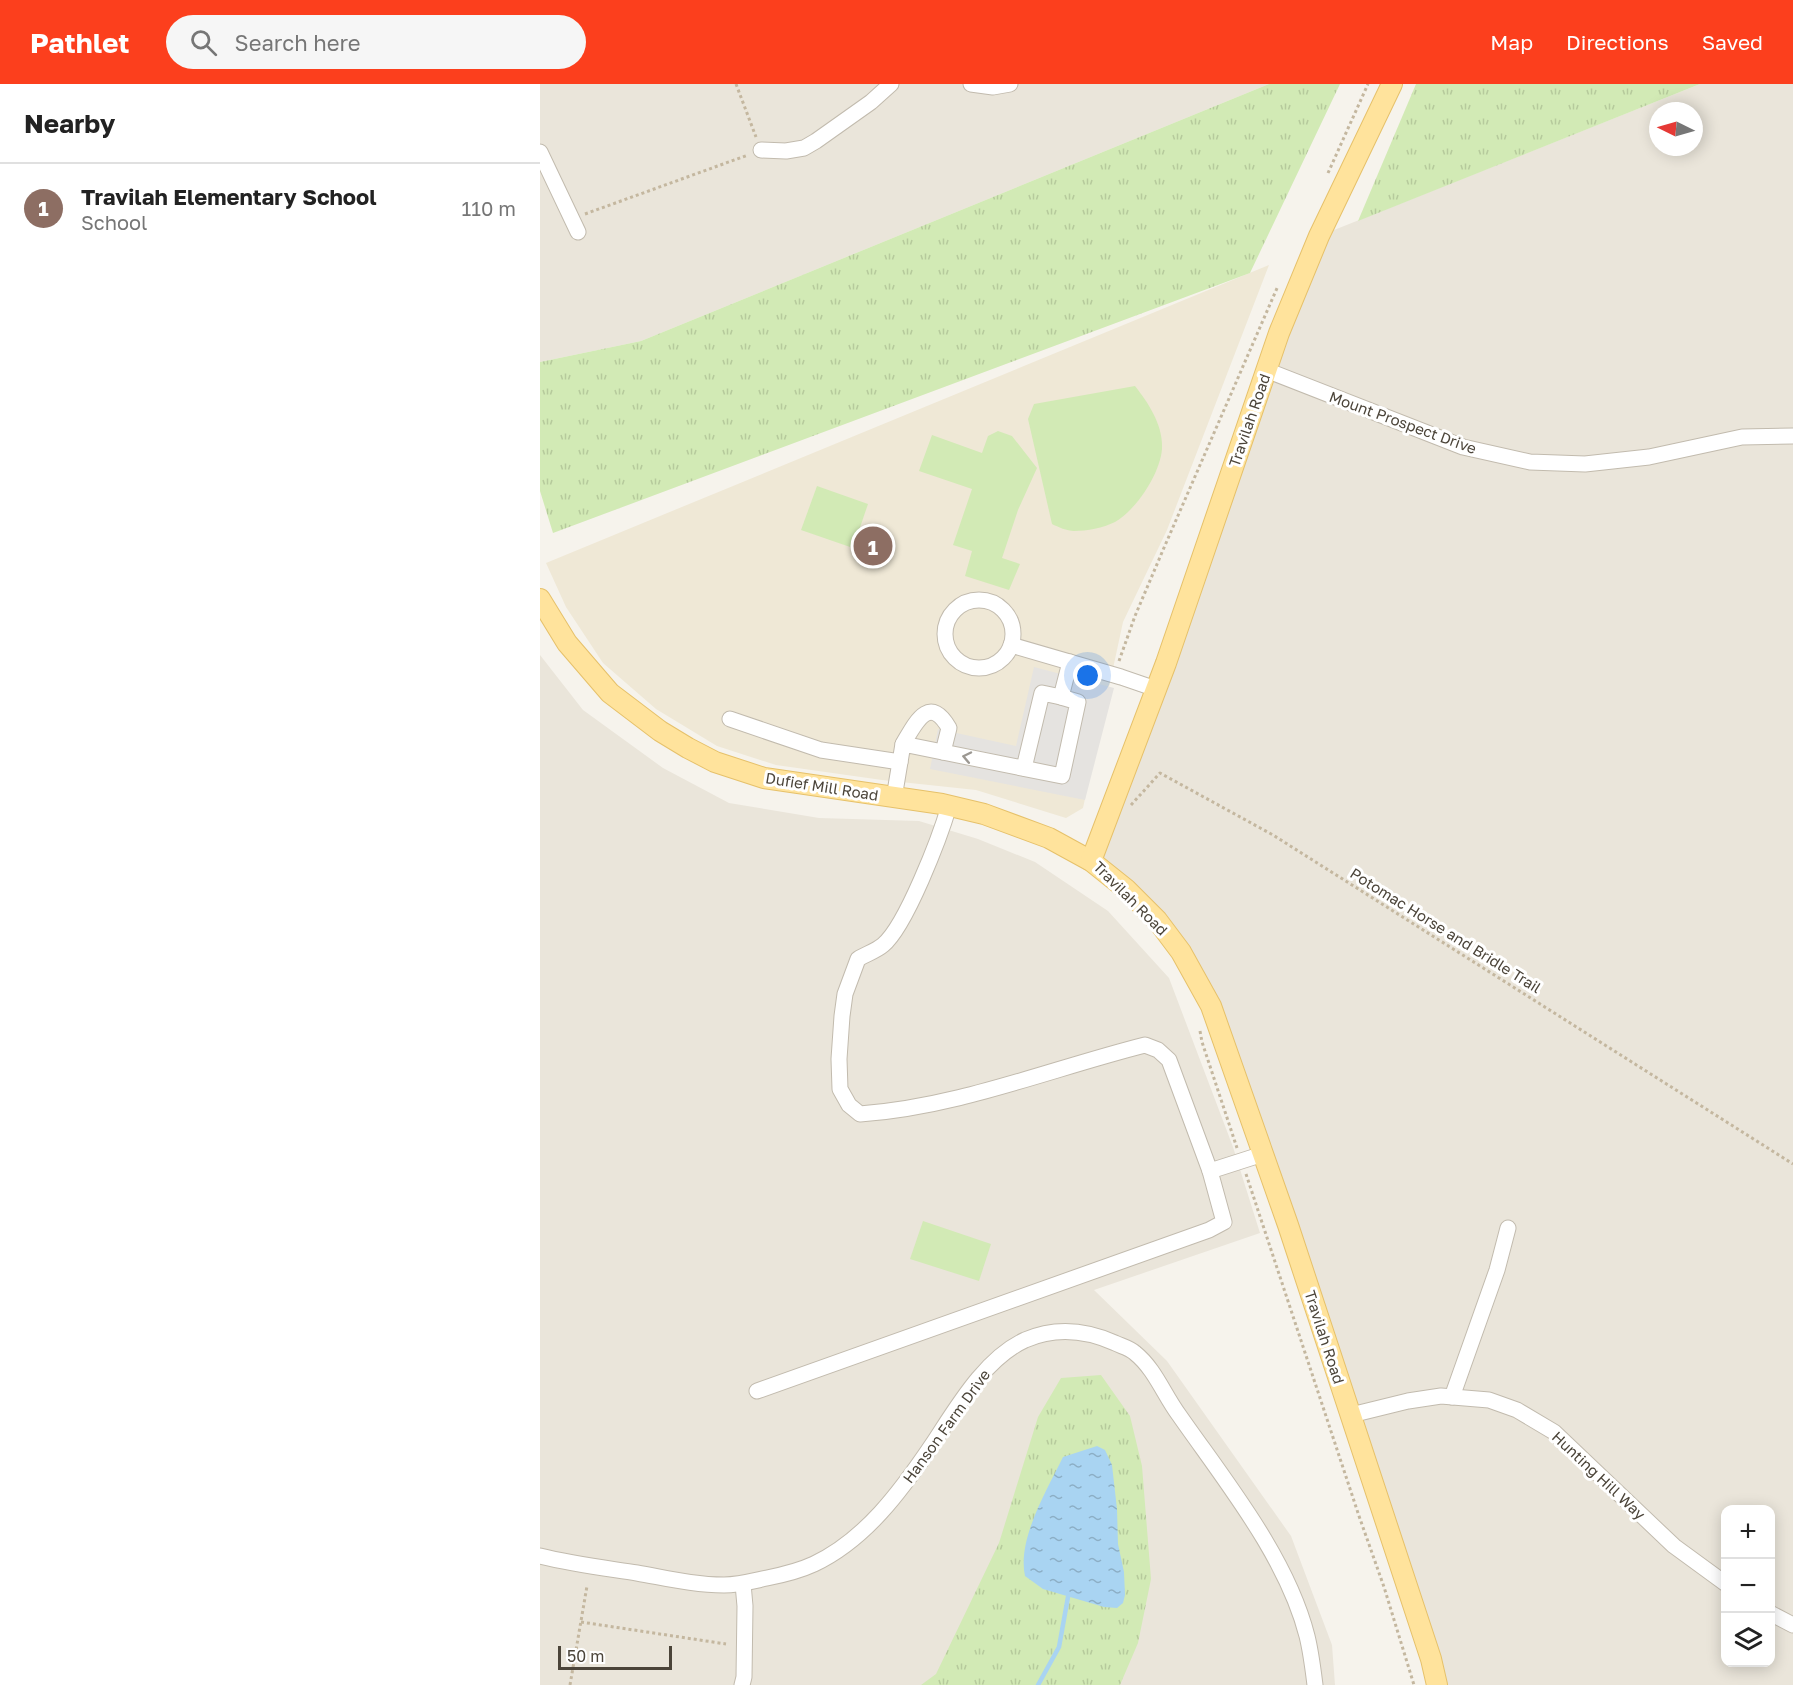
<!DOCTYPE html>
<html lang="en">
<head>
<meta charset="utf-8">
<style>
  body { margin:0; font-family:"Golos Text",sans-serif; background:#f6f6f6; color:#222 }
  .controls { position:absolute; right:18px; bottom:18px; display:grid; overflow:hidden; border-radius:12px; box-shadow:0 3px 15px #0003 }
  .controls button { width:54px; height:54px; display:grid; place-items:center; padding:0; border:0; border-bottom:2px solid #e0e0e0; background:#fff; color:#222; font:30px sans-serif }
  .compass { position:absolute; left:1109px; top:18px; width:54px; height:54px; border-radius:50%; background:#fff; box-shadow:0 3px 15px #0003; rotate:275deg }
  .scale { position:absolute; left:18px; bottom:15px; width:114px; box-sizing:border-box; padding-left:6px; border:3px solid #4b4439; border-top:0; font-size:16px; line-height:21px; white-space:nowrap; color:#4b4439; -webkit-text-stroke:4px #fff; paint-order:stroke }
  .you { position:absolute; left:548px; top:592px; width:21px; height:21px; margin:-15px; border:4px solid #fff; border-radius:50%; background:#1a73e8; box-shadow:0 0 0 9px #1a73e833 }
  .badge { display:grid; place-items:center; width:39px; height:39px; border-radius:50%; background:#fc3f1d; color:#fff; font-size:20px; font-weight:700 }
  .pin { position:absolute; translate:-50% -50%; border:3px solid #fff; box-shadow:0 2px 6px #0006 }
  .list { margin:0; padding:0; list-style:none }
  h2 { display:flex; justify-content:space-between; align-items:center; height:78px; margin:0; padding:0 24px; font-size:26px }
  h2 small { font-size:20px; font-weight:400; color:#767676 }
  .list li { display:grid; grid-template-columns:39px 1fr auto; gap:18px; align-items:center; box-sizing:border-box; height:90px; padding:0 24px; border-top:2px solid #e0e0e0 }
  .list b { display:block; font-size:22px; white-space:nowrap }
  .list p { margin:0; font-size:20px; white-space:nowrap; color:#767676 }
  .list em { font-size:20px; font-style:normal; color:#767676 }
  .icon { flex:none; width:33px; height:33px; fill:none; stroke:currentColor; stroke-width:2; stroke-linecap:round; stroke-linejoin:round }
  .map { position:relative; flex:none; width:1253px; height:1601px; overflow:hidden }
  header { display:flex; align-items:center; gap:36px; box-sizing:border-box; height:84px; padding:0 30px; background:#fc3f1d; color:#fff }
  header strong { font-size:28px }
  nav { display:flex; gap:33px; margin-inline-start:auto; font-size:21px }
  .search { width:420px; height:54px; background:#f6f6f6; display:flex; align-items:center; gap:15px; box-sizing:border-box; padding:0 21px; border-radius:33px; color:#767676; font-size:22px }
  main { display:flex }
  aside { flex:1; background:#fff }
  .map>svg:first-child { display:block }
  .residential { fill:#eae5da; fill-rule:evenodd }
  .education { fill:#efe8d6 }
  .grass { fill:url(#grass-tufts) }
  .park { fill:#d2eab5 }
  .parking { fill:#e5e3e0 }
  .water { fill:url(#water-ripples) }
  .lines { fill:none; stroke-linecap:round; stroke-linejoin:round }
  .stream { stroke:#a9d4f2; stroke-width:4.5 }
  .minor-casing { stroke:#c2bbae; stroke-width:17 }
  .major-casing { stroke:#e6c16a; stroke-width:22 }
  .path { stroke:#c4b79f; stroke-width:3; stroke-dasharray:3 3; stroke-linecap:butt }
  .minor { stroke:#fff; stroke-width:15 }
  .major { stroke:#ffe39c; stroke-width:20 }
  .oneway { stroke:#9c9892 }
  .labels { text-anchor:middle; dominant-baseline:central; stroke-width:6; stroke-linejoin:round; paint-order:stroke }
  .street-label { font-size:15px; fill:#4b4439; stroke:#fff }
</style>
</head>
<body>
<header>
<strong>Pathlet</strong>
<div class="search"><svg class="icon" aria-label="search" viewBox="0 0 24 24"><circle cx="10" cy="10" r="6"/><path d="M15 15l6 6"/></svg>Search here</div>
<nav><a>Map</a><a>Directions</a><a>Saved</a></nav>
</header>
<main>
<aside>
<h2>Nearby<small></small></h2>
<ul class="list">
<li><span class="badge" style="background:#8d6e63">1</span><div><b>Travilah Elementary School</b><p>School</p></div><em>110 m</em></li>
</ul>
</aside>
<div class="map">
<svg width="1253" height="1601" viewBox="0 0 1253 1601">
  <defs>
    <pattern id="grass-tufts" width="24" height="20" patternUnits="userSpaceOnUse" patternTransform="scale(1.5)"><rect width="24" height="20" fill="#d2eab5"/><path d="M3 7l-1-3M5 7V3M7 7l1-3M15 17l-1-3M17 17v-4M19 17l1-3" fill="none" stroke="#b6ca9c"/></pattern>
    <pattern id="water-ripples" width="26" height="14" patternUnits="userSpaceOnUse" patternTransform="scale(1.5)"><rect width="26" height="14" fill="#a9d4f2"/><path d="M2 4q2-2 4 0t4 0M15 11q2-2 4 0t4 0" fill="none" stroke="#8caec5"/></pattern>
  </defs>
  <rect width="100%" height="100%" fill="#f6f3ec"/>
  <g class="residential">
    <polygon points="0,0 729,0 101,257 0,278"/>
    <path d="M1160,0H1253V1601H897L748,1141L641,868L551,777L779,152ZM1118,27H1154V63H1118ZM1186,1426H1230V1578H1186Z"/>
    <polygon points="0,571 43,626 123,684 189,719 279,734 379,737 438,755 495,778 568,827 629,894 693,1063 720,1149 554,1206 627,1277 751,1452 792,1561 795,1601 0,1601"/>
  </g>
  <polygon class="education" points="729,181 627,446 583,538 543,724 526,734 436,706 342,696 236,681 177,662 116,625 63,579 26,523 6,479"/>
  <g class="grass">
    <polygon points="729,0 800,0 710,189 13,449 0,407 0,278 101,257"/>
    <polygon points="876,0 1160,0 818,137"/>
    <polygon points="561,1291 590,1332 602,1382 611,1495 598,1559 580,1601 381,1601 396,1590 459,1459 498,1333 521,1294"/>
  </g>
  <g class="park">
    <path d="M595,302C609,320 623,341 622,365C620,390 596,426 575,438C563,444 547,447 534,447C527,447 518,443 512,440L488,335L494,320Z"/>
    <polygon points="458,347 472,352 497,384 478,426 462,474 480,480 469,506 425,492 432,467 413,461 432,405 379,387 392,351 442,369 448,352"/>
    <polygon points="277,402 328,420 313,464 261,446"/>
    <polygon points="383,1137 451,1160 439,1197 370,1175"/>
  </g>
  <polygon class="parking" points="494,583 574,604 545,716 390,685 398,645 476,662"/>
  <path class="water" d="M557,1362L565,1366L572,1381L577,1425L578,1460L584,1488L585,1511L583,1519L577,1524L564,1523L503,1505L485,1492C477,1455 507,1406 523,1373Z"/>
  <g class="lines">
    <polyline class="stream" points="498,1601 519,1563 528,1513"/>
    <g class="minor-casing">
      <g id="minor">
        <polyline points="431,0 453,3 470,0"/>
        <polyline points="221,66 246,67 264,64 276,57 331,18 351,0"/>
        <polyline points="0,68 38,148"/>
        <polyline points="726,286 923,363 990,378 1045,380 1109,373 1202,353 1253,352"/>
        <circle cx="439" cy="550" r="34"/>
        <polyline points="471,561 581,593 616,605"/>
        <polyline points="190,635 281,666 360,678"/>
        <path d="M363,660C375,640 389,609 409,644L403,668"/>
        <polyline points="484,684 502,609 521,613"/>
        <polyline points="354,714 363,660 522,692 538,618 521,613 530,578"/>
        <path d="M409,722C400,753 366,842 343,861C336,867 326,870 318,875L305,910L302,932L299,975L300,1005L309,1021L320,1030C418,1023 510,985 605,961L618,966L629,976L670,1087"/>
        <polyline points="217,1307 669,1146 684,1138 670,1087 723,1070"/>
        <polyline points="912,1313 957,1186 968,1144"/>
        <polyline points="811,1331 868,1317 901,1312 949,1316 977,1326 1014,1348 1134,1462 1186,1500"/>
        <path d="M0,1472C32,1480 65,1484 97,1489C126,1494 154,1501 184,1501C198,1501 213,1497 227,1494C242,1491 259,1487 274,1480C325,1456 361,1407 392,1361C416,1325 444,1275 485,1256C515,1243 546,1246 575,1259C581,1262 590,1264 595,1269C615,1285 624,1311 639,1331C685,1397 747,1473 767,1552C771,1568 773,1585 775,1601"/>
        <polyline points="1230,1529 1253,1541"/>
        <polyline points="202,1601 204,1593 205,1522 203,1500"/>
      </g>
    </g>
    <g class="major-casing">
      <g id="major">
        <polyline points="0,515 27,559 70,609 120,647 148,664 175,678 224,694 402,720 444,730 509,754 551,777 586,805 617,836 641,868 671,922 748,1141 891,1575 897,1601"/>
        <polyline points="551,777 626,579 739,249 779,152 852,0"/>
      </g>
    </g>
    <g class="path">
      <polyline points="196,0 216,53"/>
      <polyline points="788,89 828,0"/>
      <polyline points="45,130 208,71"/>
      <polyline points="579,577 595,532 623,466 738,202"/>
      <polyline points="591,721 620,689 733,751 1253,1080"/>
      <polyline points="660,947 662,958 697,1064"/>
      <polyline points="706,1090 819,1432 844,1503 874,1601"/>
      <polyline points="41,1538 186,1560"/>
      <polyline points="30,1601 47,1502"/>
    </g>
    <use href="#minor" class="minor"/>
    <use href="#major" class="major"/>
  </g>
  <defs><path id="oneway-chevron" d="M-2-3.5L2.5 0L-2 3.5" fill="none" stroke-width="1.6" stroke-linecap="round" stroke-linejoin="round" transform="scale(1.5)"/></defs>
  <use class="oneway" href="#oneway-chevron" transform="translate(427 673) rotate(-168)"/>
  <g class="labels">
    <g class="street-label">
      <text transform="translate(709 336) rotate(-71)">Travilah Road</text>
      <text transform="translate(863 338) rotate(20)">Mount Prospect Drive</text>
      <text transform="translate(282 702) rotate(9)">Dufief Mill Road</text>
      <text transform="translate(591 814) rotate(45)">Travilah Road</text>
      <text transform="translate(906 846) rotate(32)">Potomac Horse and Bridle Trail</text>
      <text transform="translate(785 1253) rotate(72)">Travilah Road</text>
      <text transform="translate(406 1342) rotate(-54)">Hanson Farm Drive</text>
      <text transform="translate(1059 1391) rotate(43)">Hunting Hill Way</text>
    </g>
  </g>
</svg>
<div class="controls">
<button>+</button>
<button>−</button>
<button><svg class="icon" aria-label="layers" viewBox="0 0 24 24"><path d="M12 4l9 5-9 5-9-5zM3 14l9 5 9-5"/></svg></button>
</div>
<svg class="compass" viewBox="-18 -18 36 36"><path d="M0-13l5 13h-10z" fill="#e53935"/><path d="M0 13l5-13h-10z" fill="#767676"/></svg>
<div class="scale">50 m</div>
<div class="you"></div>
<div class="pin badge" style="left:333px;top:462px;background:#8d6e63">1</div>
</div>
</main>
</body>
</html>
